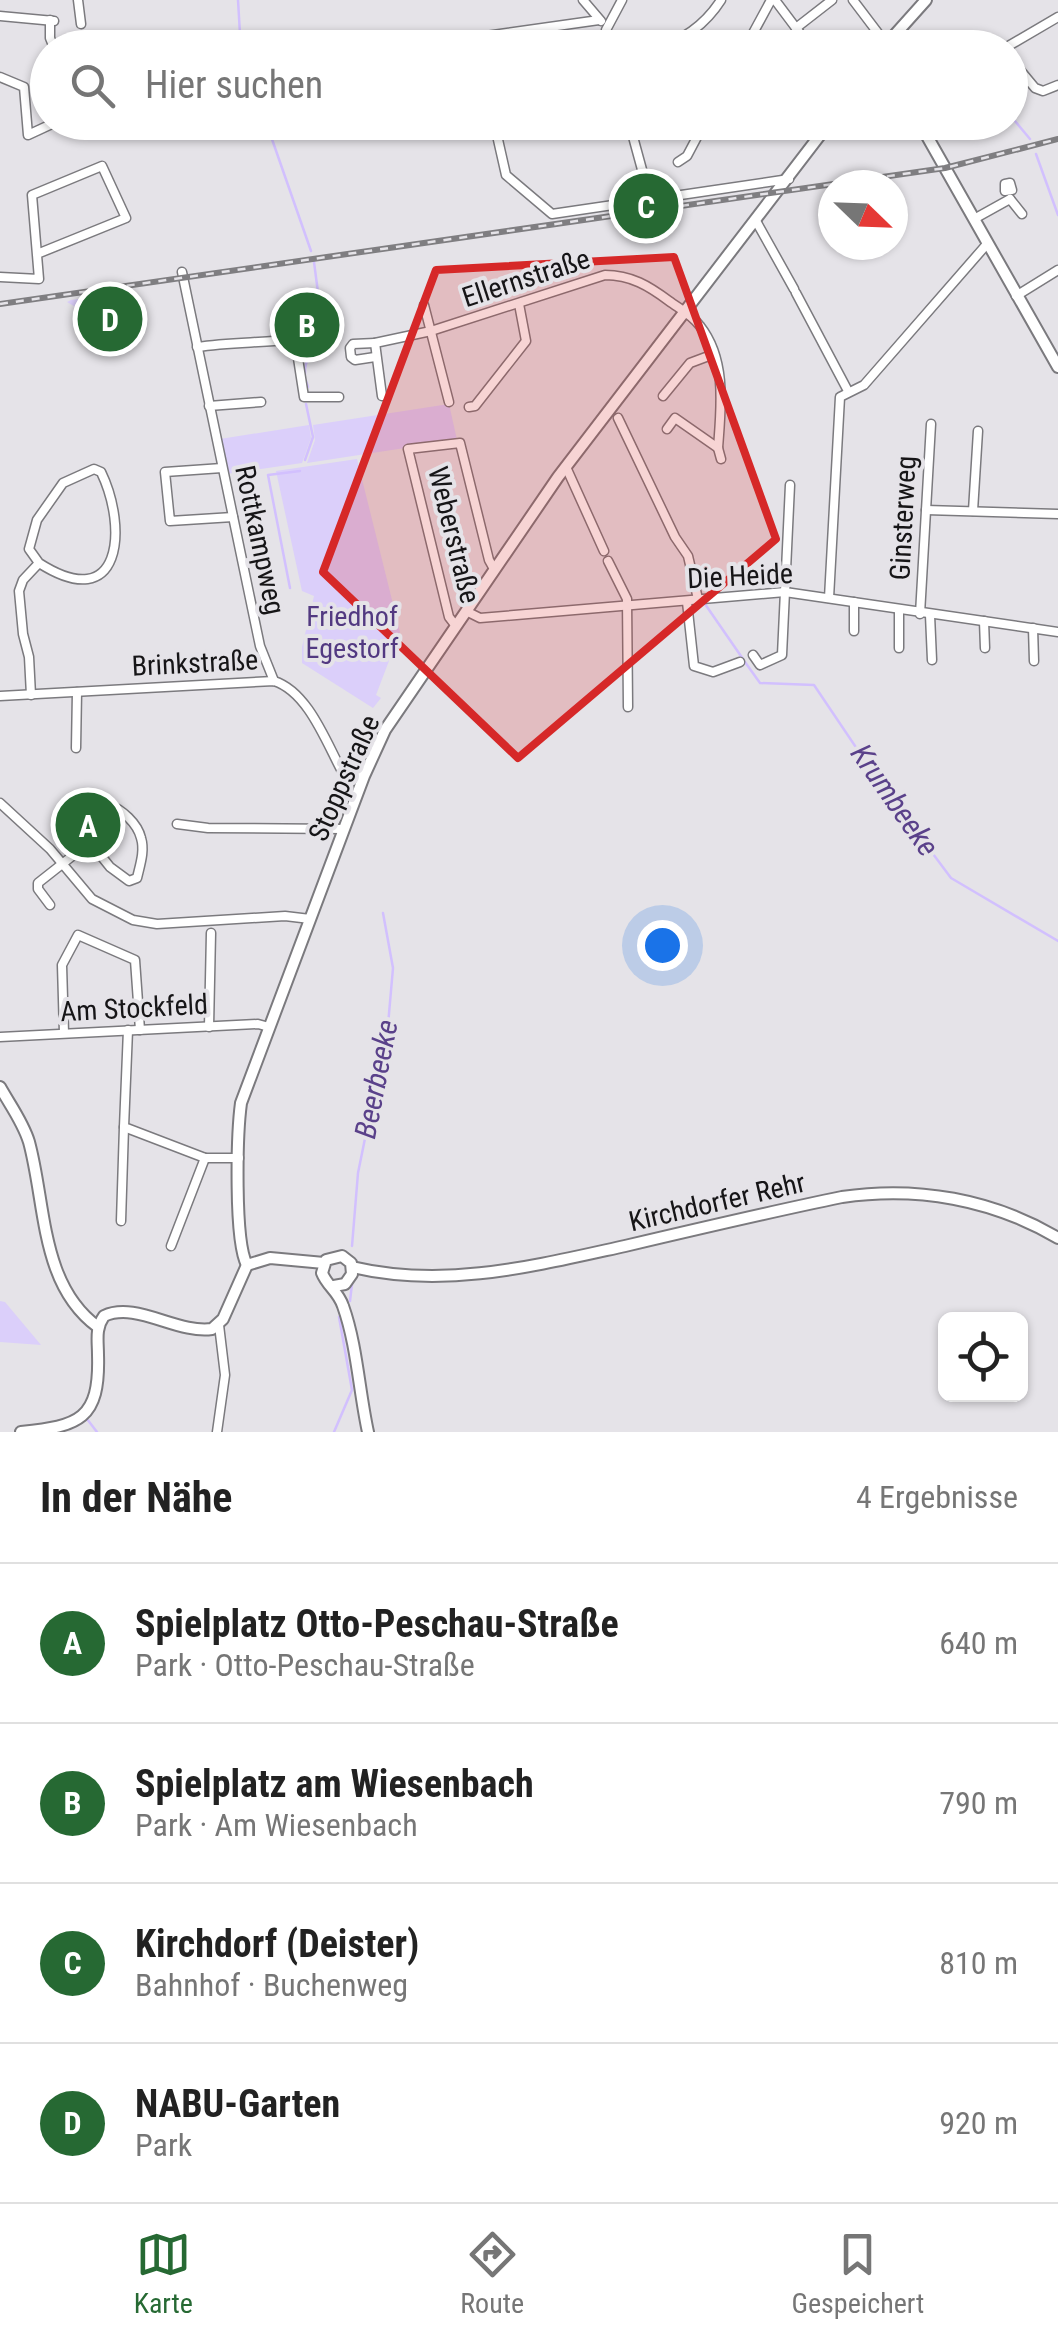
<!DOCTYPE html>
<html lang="de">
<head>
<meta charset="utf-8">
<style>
  body { margin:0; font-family:"Roboto Condensed",sans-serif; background:#f2f2f2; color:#222 }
  .controls { position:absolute; right:30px; bottom:30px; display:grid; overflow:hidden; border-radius:15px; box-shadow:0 2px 8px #0004 }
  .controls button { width:90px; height:90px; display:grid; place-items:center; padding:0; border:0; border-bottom:2px solid #e0e0e0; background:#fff; color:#222; font:50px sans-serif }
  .compass { position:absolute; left:818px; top:170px; width:90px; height:90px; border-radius:50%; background:#fff; box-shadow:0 2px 8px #0004; rotate:113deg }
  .you { position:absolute; left:662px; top:945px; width:35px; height:35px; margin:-25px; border:8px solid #fff; border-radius:50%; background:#1a73e8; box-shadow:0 0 0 15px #1a73e833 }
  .badge { display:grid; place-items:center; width:65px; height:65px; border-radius:50%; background:#266933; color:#fff; font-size:32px; font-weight:700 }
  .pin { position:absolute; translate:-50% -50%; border:5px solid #fff; box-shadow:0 2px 10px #0006 }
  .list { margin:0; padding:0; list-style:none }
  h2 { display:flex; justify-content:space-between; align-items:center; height:130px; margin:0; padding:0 40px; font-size:42px }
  h2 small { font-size:32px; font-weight:400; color:#767676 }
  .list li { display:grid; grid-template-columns:65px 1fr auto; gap:30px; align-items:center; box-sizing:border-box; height:160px; padding:0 40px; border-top:2px solid #e0e0e0 }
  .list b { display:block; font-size:38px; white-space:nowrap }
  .list p { margin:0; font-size:32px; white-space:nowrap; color:#767676 }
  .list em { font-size:32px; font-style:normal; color:#767676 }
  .icon { flex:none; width:55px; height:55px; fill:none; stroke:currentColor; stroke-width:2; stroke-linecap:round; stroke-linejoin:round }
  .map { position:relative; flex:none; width:1058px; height:1432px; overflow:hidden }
  .search { position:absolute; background:#fff; box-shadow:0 2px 8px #0004; left:30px; right:30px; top:30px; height:110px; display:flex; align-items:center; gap:25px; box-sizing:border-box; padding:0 35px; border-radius:55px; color:#767676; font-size:38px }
  .sheet { height:770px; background:#fff }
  nav { display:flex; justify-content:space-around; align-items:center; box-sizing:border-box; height:140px; border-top:2px solid #e0e0e0; background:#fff; font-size:28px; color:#767676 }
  nav a { display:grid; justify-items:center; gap:5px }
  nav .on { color:#266933 }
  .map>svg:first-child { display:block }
  .green { fill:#dbcffa }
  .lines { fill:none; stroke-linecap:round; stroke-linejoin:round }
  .stream { stroke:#d2c0fe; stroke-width:2.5 }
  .street-casing { stroke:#7b7a7e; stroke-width:11 }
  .secondary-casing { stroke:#7b7a7e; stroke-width:14 }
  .street { stroke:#fff; stroke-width:8 }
  .secondary { stroke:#fff; stroke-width:10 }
  .rail-casing { stroke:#7f7e81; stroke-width:6 }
  .rail { stroke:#e5e3e8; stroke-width:2.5; stroke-dasharray:8; stroke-linecap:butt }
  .marked { fill:#d62828; fill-opacity:0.2; stroke:#d62828; stroke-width:8; stroke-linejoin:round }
  .labels { text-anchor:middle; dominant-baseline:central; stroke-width:8; stroke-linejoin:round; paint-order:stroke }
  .street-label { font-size:28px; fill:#161517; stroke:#e5e3e8 }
  .park-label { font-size:28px; fill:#523981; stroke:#e5e3e8 }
  .water-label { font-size:30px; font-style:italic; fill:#5a418a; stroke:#e5e3e8 }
</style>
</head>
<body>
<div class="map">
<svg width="1058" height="1432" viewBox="0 0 1058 1432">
  <rect width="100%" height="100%" fill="#e5e3e8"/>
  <g class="green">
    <polygon points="129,292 123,335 67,302 71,300"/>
    <polygon points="449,404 457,440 307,463 315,440 313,425"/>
    <polygon points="309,425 311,438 302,463 226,474 220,439"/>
    <polygon points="357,459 400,632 376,695 381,698 373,708 302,663 302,647 314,596 302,591 276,471"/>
    <polygon points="104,806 114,812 87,834 71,816 74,810"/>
    <polygon points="0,1301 5,1302 41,1345 0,1342"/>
  </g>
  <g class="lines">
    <g class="stream">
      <polyline points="238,0 240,34"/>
      <polyline points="241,42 242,48"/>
      <polyline points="1010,115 1030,139"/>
      <polyline points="266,122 311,251"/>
      <polyline points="1036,154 1058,215"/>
      <path d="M305,374C304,359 312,352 325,346L314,262"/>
      <polyline points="306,381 308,387"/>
      <polyline points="305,460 313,437 306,404"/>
      <polyline points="290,588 268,475 300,471"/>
      <polyline points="705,604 743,659"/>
      <polyline points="745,662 760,683 814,685 880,783 951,878 1058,941"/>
      <polyline points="352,1246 358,1173 388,1025 393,968 383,913"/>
      <polyline points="350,1301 352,1284"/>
      <polyline points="87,1419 97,1432"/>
      <polyline points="334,1432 352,1390 339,1317"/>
    </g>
    <g class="street-casing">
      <g id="street">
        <polyline points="78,0 81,24"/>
        <polyline points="583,0 601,21"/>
        <polyline points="775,0 811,48"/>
        <polyline points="853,0 881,37 885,46"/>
        <polyline points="0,16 54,21"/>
        <polyline points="50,20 50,38 54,48"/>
        <polyline points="796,28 832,0"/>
        <polyline points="475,48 472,38 599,20"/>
        <polyline points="609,48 606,30 622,0"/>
        <path d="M656,48C684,40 705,25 721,0"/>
        <polyline points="745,48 771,0"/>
        <polyline points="1005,48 1058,17"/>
        <polyline points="1010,58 1035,88 1043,91 1058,85"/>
        <polyline points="0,77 24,87 28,135 56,122"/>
        <polyline points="494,122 506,175 552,214 789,179"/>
        <polyline points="629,122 650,199"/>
        <polyline points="678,162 687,156 705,122"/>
        <polygon points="1010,183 1012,190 1005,191 1005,184"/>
        <polyline points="1010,199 1022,214"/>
        <polyline points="974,219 1010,199"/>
        <polyline points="756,221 794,289"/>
        <polyline points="182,272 260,646 274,681"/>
        <polyline points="0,277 39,279 32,195 102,166 126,218 37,254"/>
        <polyline points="796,293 848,391"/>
        <polyline points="1016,296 1058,270"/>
        <polyline points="424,305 449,402"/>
        <polyline points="375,343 353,344 350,348 351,357 355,360 375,357"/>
        <path d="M197,347C230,342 262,343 295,339L304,397H339"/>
        <path d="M382,396L375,343L431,331L605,275C631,275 649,286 669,301C680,309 692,315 700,326C727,360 721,408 718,448L721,459"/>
        <polyline points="663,396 690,363 714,354"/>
        <polyline points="209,406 261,402"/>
        <polyline points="469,407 475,406 526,341 519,304"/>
        <polyline points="618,418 675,537 688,556 698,599"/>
        <polyline points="667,429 675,418 718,448"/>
        <polyline points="566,467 604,551"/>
        <polyline points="222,468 165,472 170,521 233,517"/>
        <polyline points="926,510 1058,514"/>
        <polyline points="973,511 978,431"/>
        <polyline points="608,561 627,599 628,707"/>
        <polyline points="829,598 840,397 864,385 987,244"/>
        <polyline points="687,602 694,666 713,672 740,662"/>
        <polyline points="899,610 899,648"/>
        <polyline points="466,611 480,618 785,592 1058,632"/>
        <polyline points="920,614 931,424"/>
        <polyline points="930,615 932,660"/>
        <polyline points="984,621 985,648"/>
        <polyline points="456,626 449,617 408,449 460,443 489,560 494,569"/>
        <polyline points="1033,628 1034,661"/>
        <polyline points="854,631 854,602"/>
        <polyline points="753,655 760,665 782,655 790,485"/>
        <path d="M31,695L29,657L23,634L19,591L23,580L39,563L29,549L37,520L63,483L94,469L101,472C128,528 122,616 39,563"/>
        <path d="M0,696L274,681C309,692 327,745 344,775L364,776"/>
        <polyline points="76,748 77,692"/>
        <polyline points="0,803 50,849 92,899 133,920 157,924 285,916 310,919"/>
        <polyline points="177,824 208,828 344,829"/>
        <path d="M50,905L38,889V883L90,842L66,815C81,782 134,809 141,838C145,851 140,865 137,878L129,881L110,867L90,842"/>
        <polyline points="209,1027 211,933"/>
        <polyline points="128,1030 124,1127 205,1158 239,1158"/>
        <polyline points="64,1033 62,965 78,935 135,960 140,1030"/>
        <polyline points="0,1037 258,1024 269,1027"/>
        <polyline points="121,1221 124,1127"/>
        <polyline points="171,1246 205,1158"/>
        <polyline points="217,1432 225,1375 219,1325"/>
      </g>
    </g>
    <g class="secondary-casing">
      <g id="secondary">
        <polyline points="883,48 926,0"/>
        <polyline points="919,122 1058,367"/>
        <path d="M0,1087C10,1105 23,1122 29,1142C46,1204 40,1285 98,1327"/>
        <path d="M247,1265C234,1241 237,1133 241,1103L364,776L385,730L558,477L830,122"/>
        <polyline points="247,1265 270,1258 324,1263"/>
        <path d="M352,1267C445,1289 534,1266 625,1246C697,1229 769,1212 842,1197C917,1186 992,1199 1058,1238"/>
        <path d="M334,1286L345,1284L352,1274L351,1263L342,1256L326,1260L322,1273C327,1286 338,1291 343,1306C357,1345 359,1391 368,1432"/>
        <path d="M21,1432C79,1426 100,1420 98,1355C98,1340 95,1329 104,1316C136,1301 177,1334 212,1329L223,1319L247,1265"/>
      </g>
    </g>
    <use href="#street" class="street"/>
    <use href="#secondary" class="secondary"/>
    <g class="rail-casing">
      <polyline id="rail" points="0,304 945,168 1058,139"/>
    </g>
    <use href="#rail" class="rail"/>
  </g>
  <path class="marked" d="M674,257L776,539L518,758L323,572L436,270Z"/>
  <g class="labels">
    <g class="street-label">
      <text transform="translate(526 278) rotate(-18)">Ellernstraße</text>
      <text transform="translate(903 518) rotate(-87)">Ginsterweg</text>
      <text transform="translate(454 535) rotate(76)">Weberstraße</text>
      <text transform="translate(260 540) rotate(78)">Rottkampweg</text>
      <text transform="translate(740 576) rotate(-3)">Die Heide</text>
      <text transform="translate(195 663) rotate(-3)">Brinkstraße</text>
      <text transform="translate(344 778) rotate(-66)">Stoppstraße</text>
      <text transform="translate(134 1008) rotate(-3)">Am Stockfeld</text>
      <text transform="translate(717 1202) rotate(-13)">Kirchdorfer Rehr</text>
    </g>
    <g class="park-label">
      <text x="352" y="616">Friedhof<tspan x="352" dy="32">Egestorf</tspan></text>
    </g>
    <g class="water-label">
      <text transform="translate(895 800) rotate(55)">Krumbeeke</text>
      <text transform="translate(376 1079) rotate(-79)">Beerbeeke</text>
    </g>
  </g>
</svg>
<div class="controls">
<button><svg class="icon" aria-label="locate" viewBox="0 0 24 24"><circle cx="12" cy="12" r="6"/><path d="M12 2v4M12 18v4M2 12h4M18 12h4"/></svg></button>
</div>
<svg class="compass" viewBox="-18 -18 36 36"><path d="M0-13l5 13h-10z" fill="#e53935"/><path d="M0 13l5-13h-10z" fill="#767676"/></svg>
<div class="you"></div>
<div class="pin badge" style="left:88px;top:825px">A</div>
<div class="pin badge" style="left:307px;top:325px">B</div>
<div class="pin badge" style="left:646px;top:206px">C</div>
<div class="pin badge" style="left:110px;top:319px">D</div>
<div class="search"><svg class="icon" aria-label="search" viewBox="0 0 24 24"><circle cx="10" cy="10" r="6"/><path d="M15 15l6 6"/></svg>Hier suchen</div>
</div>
<section class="sheet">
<h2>In der Nähe<small>4 Ergebnisse</small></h2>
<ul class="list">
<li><span class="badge">A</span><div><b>Spielplatz Otto-Peschau-Straße</b><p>Park · Otto-Peschau-Straße</p></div><em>640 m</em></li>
<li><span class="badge">B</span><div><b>Spielplatz am Wiesenbach</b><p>Park · Am Wiesenbach</p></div><em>790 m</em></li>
<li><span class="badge">C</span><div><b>Kirchdorf (Deister)</b><p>Bahnhof · Buchenweg</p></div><em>810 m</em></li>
<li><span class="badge">D</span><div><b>NABU-Garten</b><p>Park</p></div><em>920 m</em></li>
</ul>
</section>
<nav>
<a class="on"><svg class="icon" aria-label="map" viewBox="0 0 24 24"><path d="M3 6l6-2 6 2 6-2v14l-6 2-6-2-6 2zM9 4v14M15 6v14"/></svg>Karte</a>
<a><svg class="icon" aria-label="directions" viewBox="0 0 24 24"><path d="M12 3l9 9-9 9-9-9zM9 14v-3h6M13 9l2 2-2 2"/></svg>Route</a>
<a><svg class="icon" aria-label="saved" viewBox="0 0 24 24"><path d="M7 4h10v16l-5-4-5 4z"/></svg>Gespeichert</a>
</nav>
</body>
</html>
